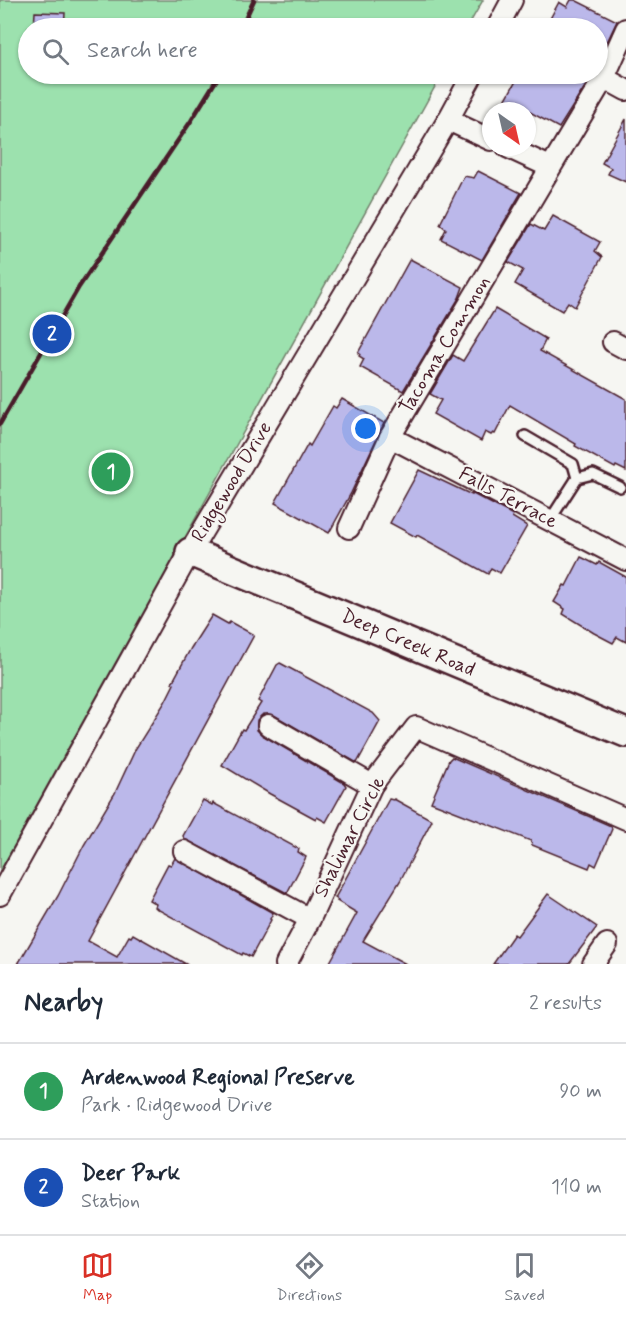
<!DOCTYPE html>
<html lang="en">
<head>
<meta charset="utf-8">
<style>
  body { margin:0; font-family:Mynerve,sans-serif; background:#f2f2f3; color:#1f2937 }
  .compass { position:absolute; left:482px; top:102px; width:54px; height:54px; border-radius:50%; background:#fff; box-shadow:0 2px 4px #0004; rotate:146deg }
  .you { position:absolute; left:366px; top:429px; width:21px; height:21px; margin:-15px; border:4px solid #fff; border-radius:50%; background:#1a73e8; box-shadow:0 0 0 9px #1a73e833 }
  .badge { display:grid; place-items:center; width:39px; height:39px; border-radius:50%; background:#d93025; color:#fff; font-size:20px; font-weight:700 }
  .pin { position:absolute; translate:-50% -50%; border:3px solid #fff; box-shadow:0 2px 6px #0006 }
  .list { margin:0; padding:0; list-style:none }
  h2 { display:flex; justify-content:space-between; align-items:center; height:78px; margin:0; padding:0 24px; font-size:26px }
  h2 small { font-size:20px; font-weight:400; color:#747a83 }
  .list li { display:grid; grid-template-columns:39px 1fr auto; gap:18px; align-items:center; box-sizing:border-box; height:96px; padding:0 24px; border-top:2px solid #e0e1e3 }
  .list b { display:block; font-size:22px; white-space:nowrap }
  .list p { margin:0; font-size:20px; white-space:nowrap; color:#747a83 }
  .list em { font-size:20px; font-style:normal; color:#747a83 }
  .icon { flex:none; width:33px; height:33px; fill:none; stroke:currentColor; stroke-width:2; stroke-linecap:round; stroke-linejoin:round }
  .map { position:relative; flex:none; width:626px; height:964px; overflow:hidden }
  .search { position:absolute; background:#fff; box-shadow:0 2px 4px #0004; left:18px; right:18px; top:18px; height:66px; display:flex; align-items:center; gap:15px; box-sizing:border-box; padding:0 21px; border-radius:33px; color:#747a83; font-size:22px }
  .sheet { height:270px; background:#fff }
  nav { display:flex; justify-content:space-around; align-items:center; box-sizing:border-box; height:84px; border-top:2px solid #e0e1e3; background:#fff; font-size:16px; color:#747a83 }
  nav a { display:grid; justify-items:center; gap:3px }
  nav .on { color:#d93025 }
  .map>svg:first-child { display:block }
  .green { fill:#9ce1ae; stroke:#73806c; stroke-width:1.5 }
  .building { fill:#bbb8ea; stroke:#4a1f2b; stroke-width:1.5 }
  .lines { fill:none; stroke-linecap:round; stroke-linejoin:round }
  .lane-casing { stroke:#4a1f2b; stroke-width:14 }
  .street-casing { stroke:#4a1f2b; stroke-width:24 }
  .secondary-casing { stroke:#4a1f2b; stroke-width:32 }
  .lane { stroke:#f6f6f2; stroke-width:9 }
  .street { stroke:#f6f6f2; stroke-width:20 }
  .secondary { stroke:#f6f6f2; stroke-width:27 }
  .rail { stroke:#4a1f2b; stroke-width:4.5 }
  .labels { text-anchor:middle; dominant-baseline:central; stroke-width:4.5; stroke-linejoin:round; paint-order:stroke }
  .street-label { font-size:20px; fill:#4a1f2b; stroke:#f6f6f2 }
</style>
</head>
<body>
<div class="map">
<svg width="626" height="964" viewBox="0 0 626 964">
  <rect width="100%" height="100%" fill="#f6f6f2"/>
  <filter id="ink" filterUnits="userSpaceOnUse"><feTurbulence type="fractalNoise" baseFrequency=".0167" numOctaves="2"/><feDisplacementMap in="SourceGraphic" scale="12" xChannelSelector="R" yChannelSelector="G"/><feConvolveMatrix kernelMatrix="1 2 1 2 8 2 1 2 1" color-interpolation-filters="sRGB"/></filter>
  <g filter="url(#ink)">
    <polygon class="green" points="0,0 483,0 467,28 28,28 28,74 442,74 0,871"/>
    <g class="building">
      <polygon points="571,0 575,0 617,21 597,63 597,28 545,28 559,2 567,7"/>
      <polygon points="35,12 65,13 64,28 34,28"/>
      <polygon points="520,74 593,74 559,128 506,99"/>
      <polygon points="626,119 626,182 608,174 611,168 602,163"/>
      <polygon points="478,171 521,193 482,260 441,239 446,229 440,224 464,176 474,178"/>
      <polygon points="553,216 600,242 595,251 602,257 575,307 568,302 562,311 515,284 523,270 508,262 531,224 544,231"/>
      <polygon points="410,259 463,287 459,298 403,391 360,367 364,359 359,356 360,354 358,353"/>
      <polygon points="495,309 546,339 540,351 626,399 626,471 616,466 615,468 575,446 576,444 510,405 495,434 493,433 491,435 485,432 481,441 433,414 441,400 430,394 453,355 463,361"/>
      <polygon points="342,399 384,423 351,493 329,533 275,503 308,444 310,446 333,406 336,408"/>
      <polygon points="419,470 472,495 473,494 513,515 512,517 527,526 500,573 491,568 488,574 417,535 416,537 390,523"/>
      <polygon points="581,557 597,565 599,562 626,577 626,642 617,637 613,643 594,633 563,614 565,609 554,602 564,585 566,586"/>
      <polygon points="212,615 228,624 230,622 254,635 88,941 117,957 129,936 131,937 133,934 186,964 18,964 58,896 84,845 115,793 136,748 165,702 174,684 172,683 191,648"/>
      <polygon points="280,663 373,713 380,721 357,763 274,715 263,714 257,720 257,730 262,735 344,783 346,786 326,822 317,817 316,819 314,818 270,794 222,765 242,729 244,730 261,703 258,701 277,665"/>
      <polygon points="452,757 611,826 612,829 596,866 591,863 589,868 532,845 531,841 431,802 449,760"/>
      <polygon points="389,799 393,800 394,799 432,820 400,881 363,941 406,964 329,964 357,913 337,901 338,900 335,898"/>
      <polygon points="203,800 212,805 213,803 299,849 298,852 306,857 287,893 186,840 183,836"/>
      <polygon points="175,858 273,913 270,919 271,920 251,957 243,953 242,955 157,909 155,907 156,904 149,900 168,864 171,865"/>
      <polygon points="548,894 597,927 569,964 493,964 514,934 517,936"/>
    </g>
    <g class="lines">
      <g class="lane-casing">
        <g id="lane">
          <polyline points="525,436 573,464 577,478"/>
          <polyline points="550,520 577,478 593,474 620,487"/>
        </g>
      </g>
      <g class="street-casing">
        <g id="street">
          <polyline points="497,28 512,0"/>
          <polyline points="604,78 626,90"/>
          <polyline points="448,120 491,140"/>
          <polyline points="507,147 550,167"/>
          <polyline points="613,342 626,349"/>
          <polyline points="390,437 626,560"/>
          <polyline points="349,528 390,437 604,78 626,29"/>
          <polyline points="268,725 372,785"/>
          <polyline points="184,851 310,919"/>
          <polyline points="0,895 190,552 448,120 473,74"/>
          <polyline points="286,964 310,919 372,785 416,727 626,819"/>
          <polyline points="593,964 607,944"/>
        </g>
      </g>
      <g class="secondary-casing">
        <polyline id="secondary" points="190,552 626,733"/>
      </g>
      <use href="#lane" class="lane"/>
      <use href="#street" class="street"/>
      <use href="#secondary" class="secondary"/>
      <g class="rail">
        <polyline points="241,28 254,0"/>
        <polyline points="0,424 79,287 191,121 220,74"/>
      </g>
    </g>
  </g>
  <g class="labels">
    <g class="street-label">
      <text transform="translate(445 345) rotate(-59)">Tacoma Common</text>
      <text transform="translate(232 482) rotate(-59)">Ridgewood Drive</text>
      <text transform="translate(508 498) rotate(28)">Falls Terrace</text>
      <text transform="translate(408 643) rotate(23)">Deep Creek Road</text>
      <text transform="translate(350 837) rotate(-63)">Shalimar Circle</text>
    </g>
  </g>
</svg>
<svg class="compass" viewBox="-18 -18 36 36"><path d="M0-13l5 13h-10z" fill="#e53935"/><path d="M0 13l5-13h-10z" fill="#747a83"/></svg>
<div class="you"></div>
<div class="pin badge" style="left:111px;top:472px;background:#2e9e5b">1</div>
<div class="pin badge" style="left:52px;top:334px;background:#1a4fb4">2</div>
<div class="search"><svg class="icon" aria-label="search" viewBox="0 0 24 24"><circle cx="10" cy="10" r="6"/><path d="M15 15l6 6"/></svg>Search here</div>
</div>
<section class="sheet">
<h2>Nearby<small>2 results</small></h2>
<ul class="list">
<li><span class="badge" style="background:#2e9e5b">1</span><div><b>Ardenwood Regional Preserve</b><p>Park · Ridgewood Drive</p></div><em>90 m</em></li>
<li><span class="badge" style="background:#1a4fb4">2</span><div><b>Deer Park</b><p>Station</p></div><em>110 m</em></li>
</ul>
</section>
<nav>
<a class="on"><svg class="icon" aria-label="map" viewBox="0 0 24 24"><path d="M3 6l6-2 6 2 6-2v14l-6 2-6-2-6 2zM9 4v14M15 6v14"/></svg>Map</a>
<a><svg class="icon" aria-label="directions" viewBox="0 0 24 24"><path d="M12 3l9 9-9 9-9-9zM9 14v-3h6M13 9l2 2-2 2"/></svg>Directions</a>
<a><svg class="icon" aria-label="saved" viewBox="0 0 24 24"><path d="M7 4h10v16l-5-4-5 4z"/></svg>Saved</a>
</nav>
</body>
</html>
